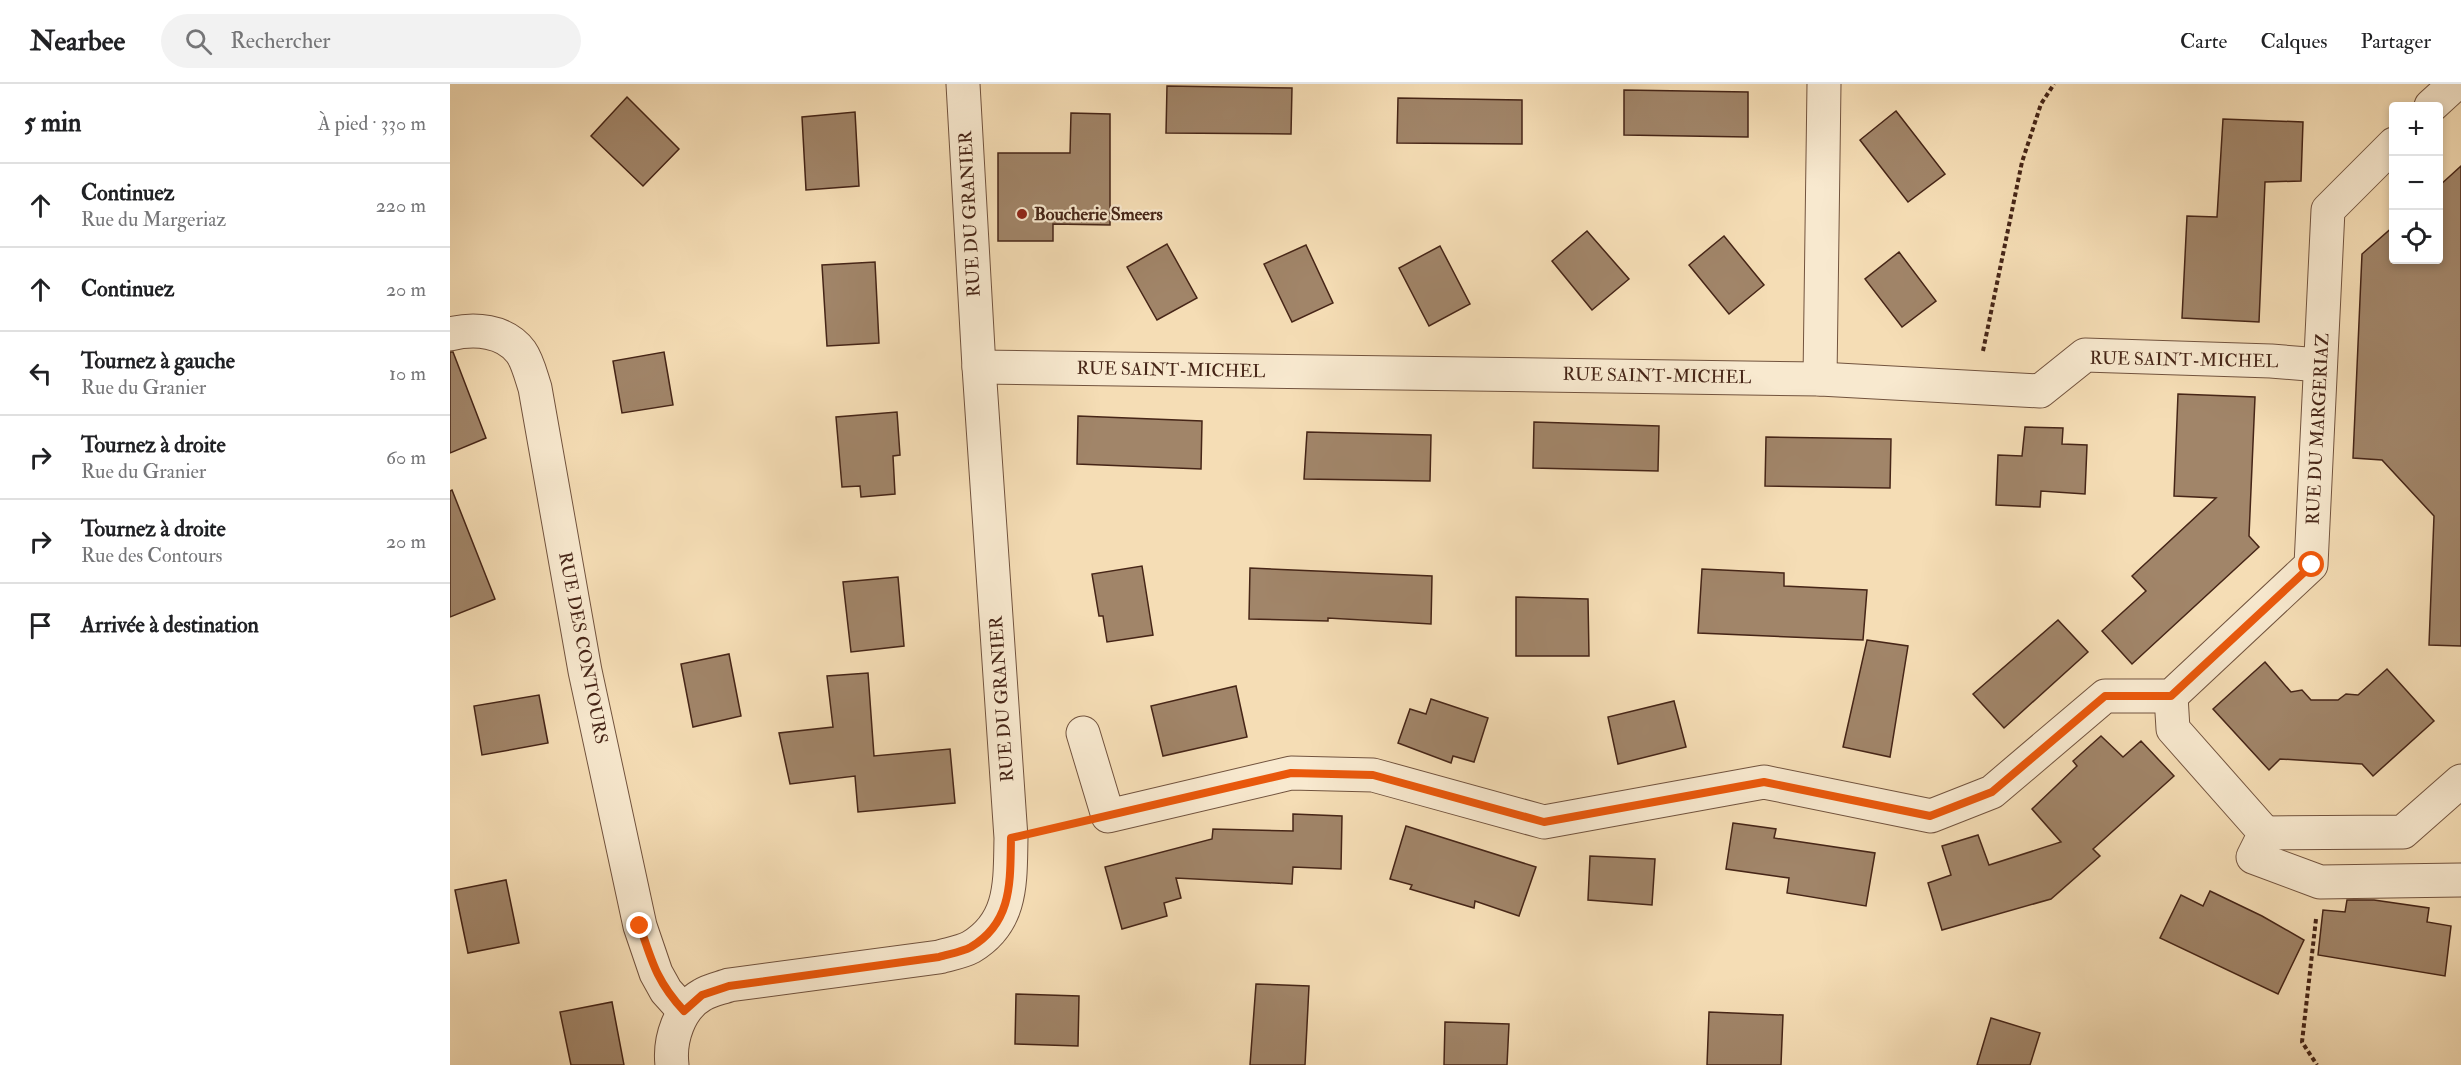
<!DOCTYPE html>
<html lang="fr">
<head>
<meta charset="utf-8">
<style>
  body { margin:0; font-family:"IM FELL Double Pica",serif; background:#f2f2f2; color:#202124 }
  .controls { position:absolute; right:18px; top:18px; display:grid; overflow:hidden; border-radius:6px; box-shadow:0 3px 9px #0003 }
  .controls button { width:54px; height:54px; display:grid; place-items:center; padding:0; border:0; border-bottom:2px solid #e0e0e0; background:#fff; color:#202124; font:30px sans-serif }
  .stop { position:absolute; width:18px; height:18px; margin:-14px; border:4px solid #ea580c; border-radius:50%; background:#fff }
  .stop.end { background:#ea580c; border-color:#fff; box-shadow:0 2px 6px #0008 }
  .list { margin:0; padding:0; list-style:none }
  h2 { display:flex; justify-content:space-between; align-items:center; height:78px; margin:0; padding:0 24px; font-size:26px }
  h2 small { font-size:20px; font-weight:400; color:#757577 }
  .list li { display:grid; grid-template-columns:39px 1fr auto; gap:18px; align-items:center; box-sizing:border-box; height:84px; padding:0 24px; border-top:2px solid #e0e0e0 }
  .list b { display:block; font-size:22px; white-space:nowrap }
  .list p { margin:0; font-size:20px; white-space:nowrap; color:#757577 }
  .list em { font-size:20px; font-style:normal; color:#757577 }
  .icon { flex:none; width:33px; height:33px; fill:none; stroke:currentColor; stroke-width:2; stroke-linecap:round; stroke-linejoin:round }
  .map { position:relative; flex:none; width:2011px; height:981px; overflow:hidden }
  header { display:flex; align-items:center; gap:36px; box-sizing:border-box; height:84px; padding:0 30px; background:#fff; border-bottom:2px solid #e0e0e0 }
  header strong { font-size:28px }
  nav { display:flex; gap:33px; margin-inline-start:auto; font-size:21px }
  .search { width:420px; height:54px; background:#f2f2f2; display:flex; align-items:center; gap:15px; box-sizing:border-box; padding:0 21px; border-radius:33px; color:#757577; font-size:22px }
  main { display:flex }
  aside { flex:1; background:#fff }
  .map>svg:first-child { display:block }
  .building { fill:#a18569; stroke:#462517; stroke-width:1.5 }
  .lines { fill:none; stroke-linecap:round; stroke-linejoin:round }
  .minor-casing { stroke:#72533e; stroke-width:35 }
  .path { stroke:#462517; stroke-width:4; stroke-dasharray:4.5 3; stroke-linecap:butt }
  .minor { stroke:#f8e9cf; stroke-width:33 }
  .route { stroke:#ea580c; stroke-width:8 }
  .poi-dot { fill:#8f2418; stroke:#f8e9cf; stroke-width:2 }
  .labels { text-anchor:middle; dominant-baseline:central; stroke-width:4.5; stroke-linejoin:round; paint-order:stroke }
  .street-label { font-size:18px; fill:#462517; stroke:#f8e9cf }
  .poi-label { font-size:18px; font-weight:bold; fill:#462517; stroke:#f8e9cf; text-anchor:start }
</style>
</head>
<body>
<header>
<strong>Nearbee</strong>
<div class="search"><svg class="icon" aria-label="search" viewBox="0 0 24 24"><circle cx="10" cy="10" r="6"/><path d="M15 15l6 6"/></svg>Rechercher</div>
<nav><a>Carte</a><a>Calques</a><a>Partager</a></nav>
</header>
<main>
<aside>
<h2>5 min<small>À pied · 330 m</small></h2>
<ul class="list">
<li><svg class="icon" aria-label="ahead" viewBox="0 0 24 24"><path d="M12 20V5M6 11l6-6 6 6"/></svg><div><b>Continuez</b><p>Rue du Margeriaz</p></div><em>220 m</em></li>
<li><svg class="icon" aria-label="ahead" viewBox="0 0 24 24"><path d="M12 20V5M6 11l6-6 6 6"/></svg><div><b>Continuez</b></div><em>20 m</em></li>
<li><svg class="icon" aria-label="left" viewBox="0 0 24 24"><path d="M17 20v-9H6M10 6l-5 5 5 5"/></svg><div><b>Tournez à gauche</b><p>Rue du Granier</p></div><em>10 m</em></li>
<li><svg class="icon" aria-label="right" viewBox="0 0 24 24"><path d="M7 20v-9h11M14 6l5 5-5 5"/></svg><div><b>Tournez à droite</b><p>Rue du Granier</p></div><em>60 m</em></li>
<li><svg class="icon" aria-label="right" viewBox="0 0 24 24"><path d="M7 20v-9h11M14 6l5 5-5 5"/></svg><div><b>Tournez à droite</b><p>Rue des Contours</p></div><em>20 m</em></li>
<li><svg class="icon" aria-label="arrive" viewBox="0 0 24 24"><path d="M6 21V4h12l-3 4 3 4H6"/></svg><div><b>Arrivée à destination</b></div></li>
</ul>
</aside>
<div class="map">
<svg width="2011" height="981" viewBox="0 0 2011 981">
  <rect width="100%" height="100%" fill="#f5ddb5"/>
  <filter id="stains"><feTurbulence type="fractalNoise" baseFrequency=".00333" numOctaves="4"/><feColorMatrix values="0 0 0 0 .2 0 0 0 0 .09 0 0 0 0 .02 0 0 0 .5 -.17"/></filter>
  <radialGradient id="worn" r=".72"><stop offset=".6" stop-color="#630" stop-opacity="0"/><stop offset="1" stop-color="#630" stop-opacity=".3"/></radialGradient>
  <g class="building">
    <polygon points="717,2 842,4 841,50 716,49"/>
    <polygon points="1174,6 1298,8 1298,53 1174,51"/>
    <polygon points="177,13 229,65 193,102 141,52"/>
    <polygon points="948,14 1072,16 1072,60 947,59"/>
    <polygon points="1446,27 1495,90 1458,118 1410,56"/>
    <polygon points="405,28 409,102 356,106 352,33"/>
    <polygon points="621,29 660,30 660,141 603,140 603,157 548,157 548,69 620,69"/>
    <polygon points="1773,35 1853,38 1851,97 1815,98 1809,238 1732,234 1737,132 1767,133"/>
    <polygon points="2011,82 2011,562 1979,561 1984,432 1932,376 1903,374 1912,170 1944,142 1944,176 1989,176 1989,102"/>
    <polygon points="1137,147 1179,195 1142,226 1102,177"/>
    <polygon points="1274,152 1314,201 1279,230 1239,181"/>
    <polygon points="717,160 747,214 707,236 677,183"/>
    <polygon points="856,161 883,219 842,238 814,180"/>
    <polygon points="990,162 1020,220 979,242 949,184"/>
    <polygon points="1449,168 1486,217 1452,243 1415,195"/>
    <polygon points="425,178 429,259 377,262 372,181"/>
    <polygon points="0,268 3,268 36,354 0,369"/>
    <polygon points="214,268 223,321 172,329 163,277"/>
    <polygon points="1728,310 1805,313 1799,452 1809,463 1682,580 1652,547 1696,507 1682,492 1766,414 1724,412"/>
    <polygon points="447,328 450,371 443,372 445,410 411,413 410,402 392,403 386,333"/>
    <polygon points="628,332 752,337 751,385 627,380"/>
    <polygon points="1084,338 1209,342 1208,387 1083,384"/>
    <polygon points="1575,343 1613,344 1612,360 1637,361 1635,410 1591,407 1590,423 1546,421 1548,371 1572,372"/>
    <polygon points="857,348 981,351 980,397 854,395"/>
    <polygon points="1316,353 1441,355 1440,404 1315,402"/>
    <polygon points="2,406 45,515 0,533 0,407"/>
    <polygon points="692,482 703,551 657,558 653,532 649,532 642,490"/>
    <polygon points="800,484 982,492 981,540 878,534 878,537 799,535"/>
    <polygon points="1252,485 1334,489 1334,502 1417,506 1413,556 1248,549"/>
    <polygon points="448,493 454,562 401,568 393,498"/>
    <polygon points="1066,513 1138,515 1139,572 1066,572"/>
    <polygon points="1608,536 1638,568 1554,644 1523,610"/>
    <polygon points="1417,556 1458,562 1440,673 1393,663"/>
    <polygon points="279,570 291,632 243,643 231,580"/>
    <polygon points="1815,578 1841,608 1852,606 1861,616 1888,616 1896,610 1908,611 1937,585 1984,637 1923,692 1912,680 1830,675 1819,686 1763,625"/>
    <polygon points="418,589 424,672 500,665 505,719 408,728 405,692 340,700 329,649 383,643 377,592"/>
    <polygon points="786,602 797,653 713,672 701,622"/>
    <polygon points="89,611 98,659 32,671 24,622"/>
    <polygon points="981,615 1038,634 1024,678 1003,672 1001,679 948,659 960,625 976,630"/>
    <polygon points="1224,617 1236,663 1168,680 1158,633"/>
    <polygon points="1651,652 1673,673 1691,657 1724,692 1643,765 1650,772 1601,815 1492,846 1478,799 1501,791 1492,762 1528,751 1539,781 1611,758 1582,725 1627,682 1623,677"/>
    <polygon points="843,730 892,732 891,785 843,783 842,800 726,794 731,814 714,819 717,832 672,845 655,783 762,755 763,745 843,747"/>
    <polygon points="1283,739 1326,745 1324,754 1425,769 1416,822 1337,809 1339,794 1276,785"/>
    <polygon points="956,742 1086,783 1069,832 1025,817 1024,824 960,805 962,801 940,795"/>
    <polygon points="1140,772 1205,775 1202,821 1138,816"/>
    <polygon points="56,796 69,859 18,869 5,806"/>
    <polygon points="1760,807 1812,832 1854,856 1828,910 1710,854 1731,811 1753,822"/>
    <polygon points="1897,816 1924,816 1979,824 1977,838 2001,842 1995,892 1868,871 1873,826 1895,828"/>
    <polygon points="806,900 859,902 855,981 800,981"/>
    <polygon points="566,910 629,912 628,962 565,960"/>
    <polygon points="162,918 174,981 121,981 110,928"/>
    <polygon points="1259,928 1333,931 1331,981 1257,981"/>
    <polygon points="1541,934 1590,949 1580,981 1527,981"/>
    <polygon points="995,938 1059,940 1057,981 994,981"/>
  </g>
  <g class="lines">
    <g class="minor-casing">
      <g id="minor">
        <polyline points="1981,22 2005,0"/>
        <path d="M0,250C24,244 55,246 71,268C78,278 81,292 85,304L135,587L190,842L206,889L216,907L234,927"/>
        <polyline points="529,283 1370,295 1590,307 1635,271 1821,277 1870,281"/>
        <polyline points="1370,295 1374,0"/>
        <polyline points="1721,612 1723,645 1815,749 1803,773 1870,798 2011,796"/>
        <polyline points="633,649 658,732 841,689 923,691 1094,738 1314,698 1481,732 1542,708 1655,612 1721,612 1861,481 1878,126 1944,60"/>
        <polyline points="1815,749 1953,748 2011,697"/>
        <path d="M222,981C219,956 229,924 252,911C260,906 271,904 279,901L489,873C499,870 512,868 521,863C563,838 560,797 561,754L529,283L513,0"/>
      </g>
    </g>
    <g class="path">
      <polyline points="1533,267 1572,78 1591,20 1604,0"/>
      <polyline points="597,746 622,740"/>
      <polyline points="1866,835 1852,958 1867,981"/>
    </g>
    <use href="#minor" class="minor"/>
  </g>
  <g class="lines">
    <path class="route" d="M190,842C202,878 207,898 234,927L252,911L279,902L489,873C499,870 512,868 521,863C563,838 560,797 561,754L841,689L923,691L1094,738L1314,698L1480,732L1542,708L1655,612H1721L1862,481"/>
  </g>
  <circle class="poi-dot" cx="572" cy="130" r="6"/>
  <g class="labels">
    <g class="street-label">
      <text transform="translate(520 130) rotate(-93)">RUE DU GRANIER</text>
      <text transform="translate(1734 276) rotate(1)">RUE SAINT-MICHEL</text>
      <text transform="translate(721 286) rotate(1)">RUE SAINT-MICHEL</text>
      <text transform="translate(1207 292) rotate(1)">RUE SAINT-MICHEL</text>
      <text transform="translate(1868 345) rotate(-87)">RUE DU MARGERIAZ</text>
      <text transform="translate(133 564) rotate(79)">RUE DES CONTOURS</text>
      <text transform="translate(552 615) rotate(-94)">RUE DU GRANIER</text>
    </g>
    <g class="poi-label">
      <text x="584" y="130">Boucherie Smeers</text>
    </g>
  </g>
  <rect width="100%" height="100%" filter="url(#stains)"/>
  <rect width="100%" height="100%" fill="url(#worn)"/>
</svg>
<div class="controls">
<button>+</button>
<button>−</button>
<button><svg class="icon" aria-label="locate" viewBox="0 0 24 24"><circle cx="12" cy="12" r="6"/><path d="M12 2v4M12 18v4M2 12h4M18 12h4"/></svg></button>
</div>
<div class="stop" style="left:1862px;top:481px"></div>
<div class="stop end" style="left:190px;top:842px"></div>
</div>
</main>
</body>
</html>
